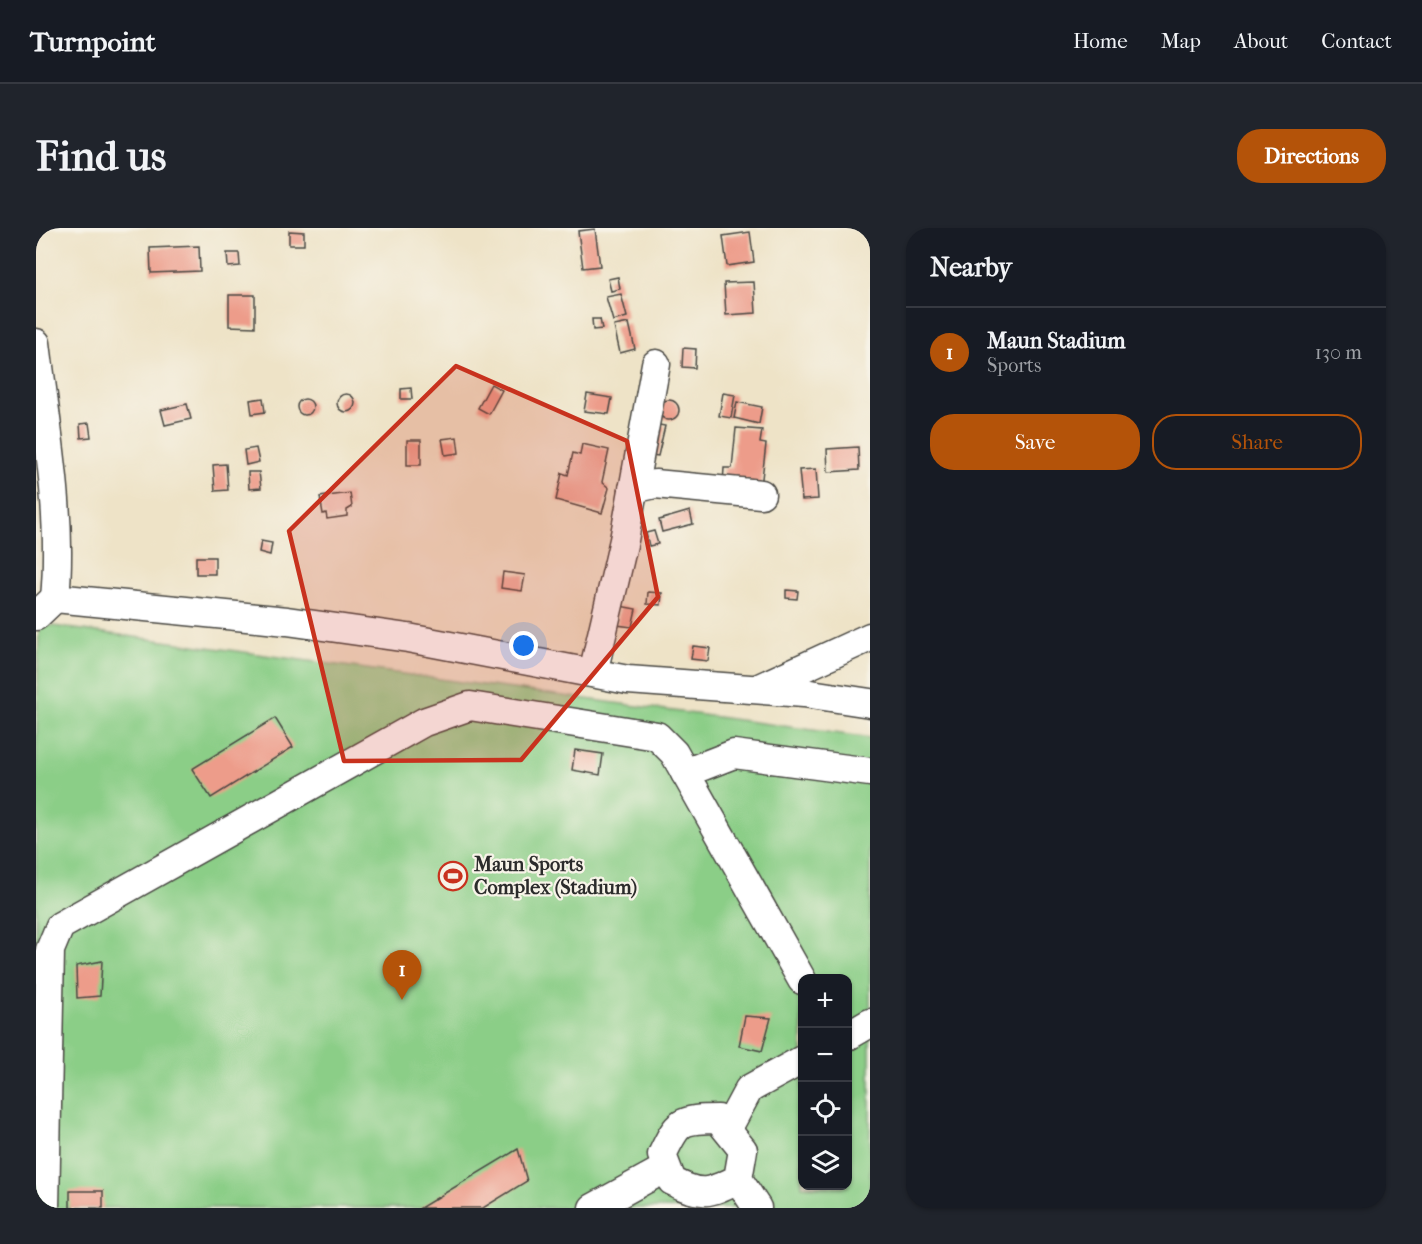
<!DOCTYPE html>
<html lang="en">
<head>
<meta charset="utf-8">
<style>
  body { margin:0; font-family:"IM FELL French Canon",serif; background:#20242c; color:#f1f3f6 }
  .controls { position:absolute; right:18px; bottom:18px; display:grid; overflow:hidden; border-radius:12px; box-shadow:0 2px 4px #0004 }
  .controls button { width:54px; height:54px; display:grid; place-items:center; padding:0; border:0; border-bottom:2px solid #363941; background:#171b24; color:#f1f3f6; font:30px sans-serif }
  .you { position:absolute; left:488px; top:418px; width:21px; height:21px; margin:-15px; border:4px solid #fff; border-radius:50%; background:#1a73e8; box-shadow:0 0 0 9px #1a73e833 }
  .badge { display:grid; place-items:center; width:39px; height:39px; border-radius:50%; background:#b45309; color:#fff; font-size:20px; font-weight:700 }
  .pin { position:absolute; translate:-50% -50px; filter:drop-shadow(0 2px 3px #0008) }
  .pin::after { content:''; position:absolute; top:32px; width:21px; height:18px; background:inherit; clip-path:polygon(0 0,100% 0,50% 100%) }
  .list { margin:0; padding:0; list-style:none }
  h2 { display:flex; justify-content:space-between; align-items:center; height:78px; margin:0; padding:0 24px; font-size:26px }
  h2 small { font-size:20px; font-weight:400; color:#9ea1a6 }
  .list li { display:grid; grid-template-columns:39px 1fr auto; gap:18px; align-items:center; box-sizing:border-box; height:90px; padding:0 24px; border-top:2px solid #363941 }
  .list b { display:block; font-size:22px; white-space:nowrap }
  .list p { margin:0; font-size:20px; white-space:nowrap; color:#9ea1a6 }
  .list em { font-size:20px; font-style:normal; color:#9ea1a6 }
  .actions { display:flex; gap:12px; padding:18px 24px }
  .actions a { flex:1; padding:14px 0; border:2px solid #b45309; border-radius:24px; text-align:center; font-size:21px; color:#b45309 }
  .actions .main { background:#b45309; color:#fff }
  .icon { flex:none; width:33px; height:33px; fill:none; stroke:currentColor; stroke-width:2; stroke-linecap:round; stroke-linejoin:round }
  .map { position:relative; flex:none; width:834px; height:980px; overflow:hidden; border-radius:24px }
  header { display:flex; align-items:center; gap:36px; box-sizing:border-box; height:84px; padding:0 30px; background:#171b24; border-bottom:2px solid #363941 }
  header strong { font-size:28px }
  nav { display:flex; gap:33px; margin-inline-start:auto; font-size:21px }
  .intro { display:flex; align-items:center; justify-content:space-between; box-sizing:border-box; height:144px; padding:0 36px }
  h1 { margin:0; font-size:42px }
  .button { padding:15px 27px; border-radius:24px; background:#b45309; color:#fff; font-size:21px; font-weight:700 }
  main { display:flex; gap:36px; padding:0 36px }
  aside { flex:1; background:#171b24; border-radius:24px; box-shadow:0 2px 4px #0004 }
  .map>svg:first-child { display:block }
  .green { fill:#8bce87; stroke:#5b7c59; stroke-width:1.5; fill-rule:evenodd }
  .building { fill:#ed9c8a }
  .lines { fill:none; stroke-linecap:round; stroke-linejoin:round }
  .minor-casing { stroke:#484742; stroke-width:31 }
  .minor { stroke:#fff; stroke-width:28 }
  .marked { fill:#c8321e; fill-opacity:0.2; stroke:#c8321e; stroke-width:4.5; stroke-linejoin:round }
  .labels { text-anchor:middle; dominant-baseline:central; stroke-width:4.5; stroke-linejoin:round; paint-order:stroke }
  .poi-label { font-size:20px; font-weight:bold; fill:#2b2b2b; stroke:#f7f3e8; text-anchor:start }
</style>
</head>
<body>
<header>
<strong>Turnpoint</strong>
<nav><a>Home</a><a>Map</a><a>About</a><a>Contact</a></nav>
</header>
<div class="intro"><h1>Find us</h1><a class="button">Directions</a></div>
<main>
<div class="map">
<svg width="834" height="980" viewBox="0 0 834 980">
  <rect width="100%" height="100%" fill="#f7f3e8"/>
  <filter id="ink" filterUnits="userSpaceOnUse"><feTurbulence type="fractalNoise" baseFrequency=".0167" numOctaves="2"/><feDisplacementMap in="SourceGraphic" scale="12" xChannelSelector="R" yChannelSelector="G"/><feConvolveMatrix kernelMatrix="1 2 1 2 8 2 1 2 1" color-interpolation-filters="sRGB"/></filter>
  <filter id="wash" filterUnits="userSpaceOnUse"><feTurbulence type="fractalNoise" baseFrequency=".008" numOctaves="4" result="noise"/><feDisplacementMap in="SourceGraphic" scale="24" xChannelSelector="R" yChannelSelector="G"/><feGaussianBlur stdDeviation="1.35" result="paint"/><feColorMatrix in="noise" values="0 0 0 0 0 0 0 0 0 0 0 0 0 0 0 0 0 1.4 0 .05"/><feComposite in="paint" operator="in"/></filter>
  <g filter="url(#wash)">
    <rect width="100%" height="100%" fill="#eee3c7"/>
    <path class="green" d="M3,396L834,510V980H0V545ZM766,750H812V958H766Z"/>
    <g id="blocks">
      <g class="building">
        <polygon points="559,1 564,38 547,40 542,3"/>
        <polygon points="253,3 268,4 268,17 253,17"/>
        <polygon points="714,4 718,34 691,38 687,8"/>
        <polygon points="163,18 164,43 115,45 114,20"/>
        <polygon points="191,25 203,25 204,38 192,39"/>
        <polygon points="582,49 584,61 575,63 572,51"/>
        <polygon points="718,54 720,85 690,87 688,55"/>
        <polygon points="585,66 591,89 577,93 570,69"/>
        <polygon points="193,67 219,67 219,99 193,98"/>
        <polygon points="556,91 564,91 566,101 557,102"/>
        <polygon points="593,95 599,121 584,125 578,98"/>
        <polygon points="647,120 660,121 659,140 646,139"/>
        <polygon points="455,156 466,162 453,186 442,180"/>
        <polygon points="375,160 376,171 365,171 365,161"/>
        <polygon points="687,165 699,167 695,190 683,188"/>
        <circle cx="310" cy="175" r="9"/>
        <polygon points="551,166 576,170 573,186 548,183"/>
        <polygon points="227,170 229,184 216,186 214,172"/>
        <circle cx="269" cy="179" r="8"/>
        <circle cx="633" cy="182" r="10"/>
        <polygon points="701,174 726,179 723,196 698,190"/>
        <polygon points="151,176 155,191 129,197 125,182"/>
        <polygon points="53,195 55,209 45,210 44,196"/>
        <polygon points="613,195 629,198 622,228 608,226"/>
        <polygon points="700,200 726,202 724,215 730,216 725,259 687,255 688,240 696,240"/>
        <polygon points="421,209 423,225 409,227 406,211"/>
        <rect x="371" y="212" width="14" height="25"/>
        <polygon points="546,216 573,222 566,254 573,260 566,285 520,272 526,245 532,247 537,225 544,227"/>
        <polygon points="822,219 823,242 792,244 791,221"/>
        <polygon points="220,220 223,234 210,237 208,222"/>
        <polygon points="190,236 192,262 179,263 177,237"/>
        <polygon points="780,241 782,271 766,272 763,242"/>
        <polygon points="212,244 223,244 225,260 213,261"/>
        <polygon points="314,265 316,279 311,282 311,288 291,291 290,285 287,286 284,269"/>
        <polygon points="654,283 657,296 626,304 623,292"/>
        <polygon points="618,303 622,316 613,318 610,305"/>
        <polygon points="225,313 236,315 234,327 223,324"/>
        <rect x="160" y="329" width="19" height="17"/>
        <polygon points="467,344 489,347 486,363 465,360"/>
        <polygon points="750,362 762,363 761,371 750,370"/>
        <polygon points="612,364 626,365 625,377 611,376"/>
        <polygon points="584,378 600,381 596,399 581,397"/>
        <polygon points="657,418 674,420 672,433 655,431"/>
        <polygon points="239,490 257,519 175,570 156,541"/>
        <polygon points="539,522 567,526 564,547 536,542"/>
        <polygon points="66,733 64,768 41,770 40,738"/>
        <polygon points="709,788 735,790 726,823 703,818"/>
        <polygon points="482,921 491,953 447,980 384,980"/>
        <rect x="34" y="963" width="33" height="17"/>
      </g>
    </g>
  </g>
  <g filter="url(#ink)">
    <use href="#blocks" fill-opacity="0" stroke="#484742" stroke-width="1.5"/>
    <g class="lines">
      <g class="minor-casing">
        <g id="minor">
          <path d="M0,115C10,198 27,286 19,370L251,393L372,410L592,452L768,465L834,475"/>
          <polyline points="597,261 619,256 725,266"/>
          <polyline points="0,388 19,370"/>
          <polyline points="557,445 588,312 620,136"/>
          <polyline points="723,460 834,409"/>
          <polyline points="649,545 698,526 834,544"/>
          <polyline points="812,808 834,795"/>
          <polyline points="692,900 713,861 766,832"/>
          <path d="M702,951C673,965 666,969 636,953L626,927C642,893 644,891 682,891L707,922L702,951L721,980"/>
          <polyline points="9,980 14,722 24,698 388,494 434,478 621,508 638,525 766,752"/>
          <polyline points="557,980 630,940"/>
        </g>
      </g>
      <use href="#minor" class="minor"/>
    </g>
  </g>
  <path class="marked" d="M420,138L591,213L622,369L485,532L308,533L253,303Z"/>
  <defs>
    <g id="stadium-ring" transform="scale(1.5)"><circle r="9.5" fill="#f7f3e8" stroke="#c8321e" stroke-width="1.5"/><path d="M0-5a6.5 5 0 1 0 0 10a6.5 5 0 1 0 0-10ZM-3.5-1.8h7v3.6h-7Z" fill="#c8321e"/></g>
  </defs>
  <g fill-rule="evenodd">
    <use href="#stadium-ring" x="417" y="648"/>
  </g>
  <g class="labels">
    <g class="poi-label">
      <text x="438" y="636">Maun Sports<tspan x="438" dy="23">Complex (Stadium)</tspan></text>
    </g>
  </g>
</svg>
<div class="controls">
<button>+</button>
<button>−</button>
<button><svg class="icon" aria-label="locate" viewBox="0 0 24 24"><circle cx="12" cy="12" r="6"/><path d="M12 2v4M12 18v4M2 12h4M18 12h4"/></svg></button>
<button><svg class="icon" aria-label="layers" viewBox="0 0 24 24"><path d="M12 4l9 5-9 5-9-5zM3 14l9 5 9-5"/></svg></button>
</div>
<div class="you"></div>
<div class="pin badge" style="left:366px;top:772px">1</div>
</div>
<aside>
<h2>Nearby<small></small></h2>
<ul class="list">
<li><span class="badge">1</span><div><b>Maun Stadium</b><p>Sports</p></div><em>130 m</em></li>
</ul>
<div class="actions"><a class="main">Save</a><a>Share</a></div>
</aside>
</main>
</body>
</html>
